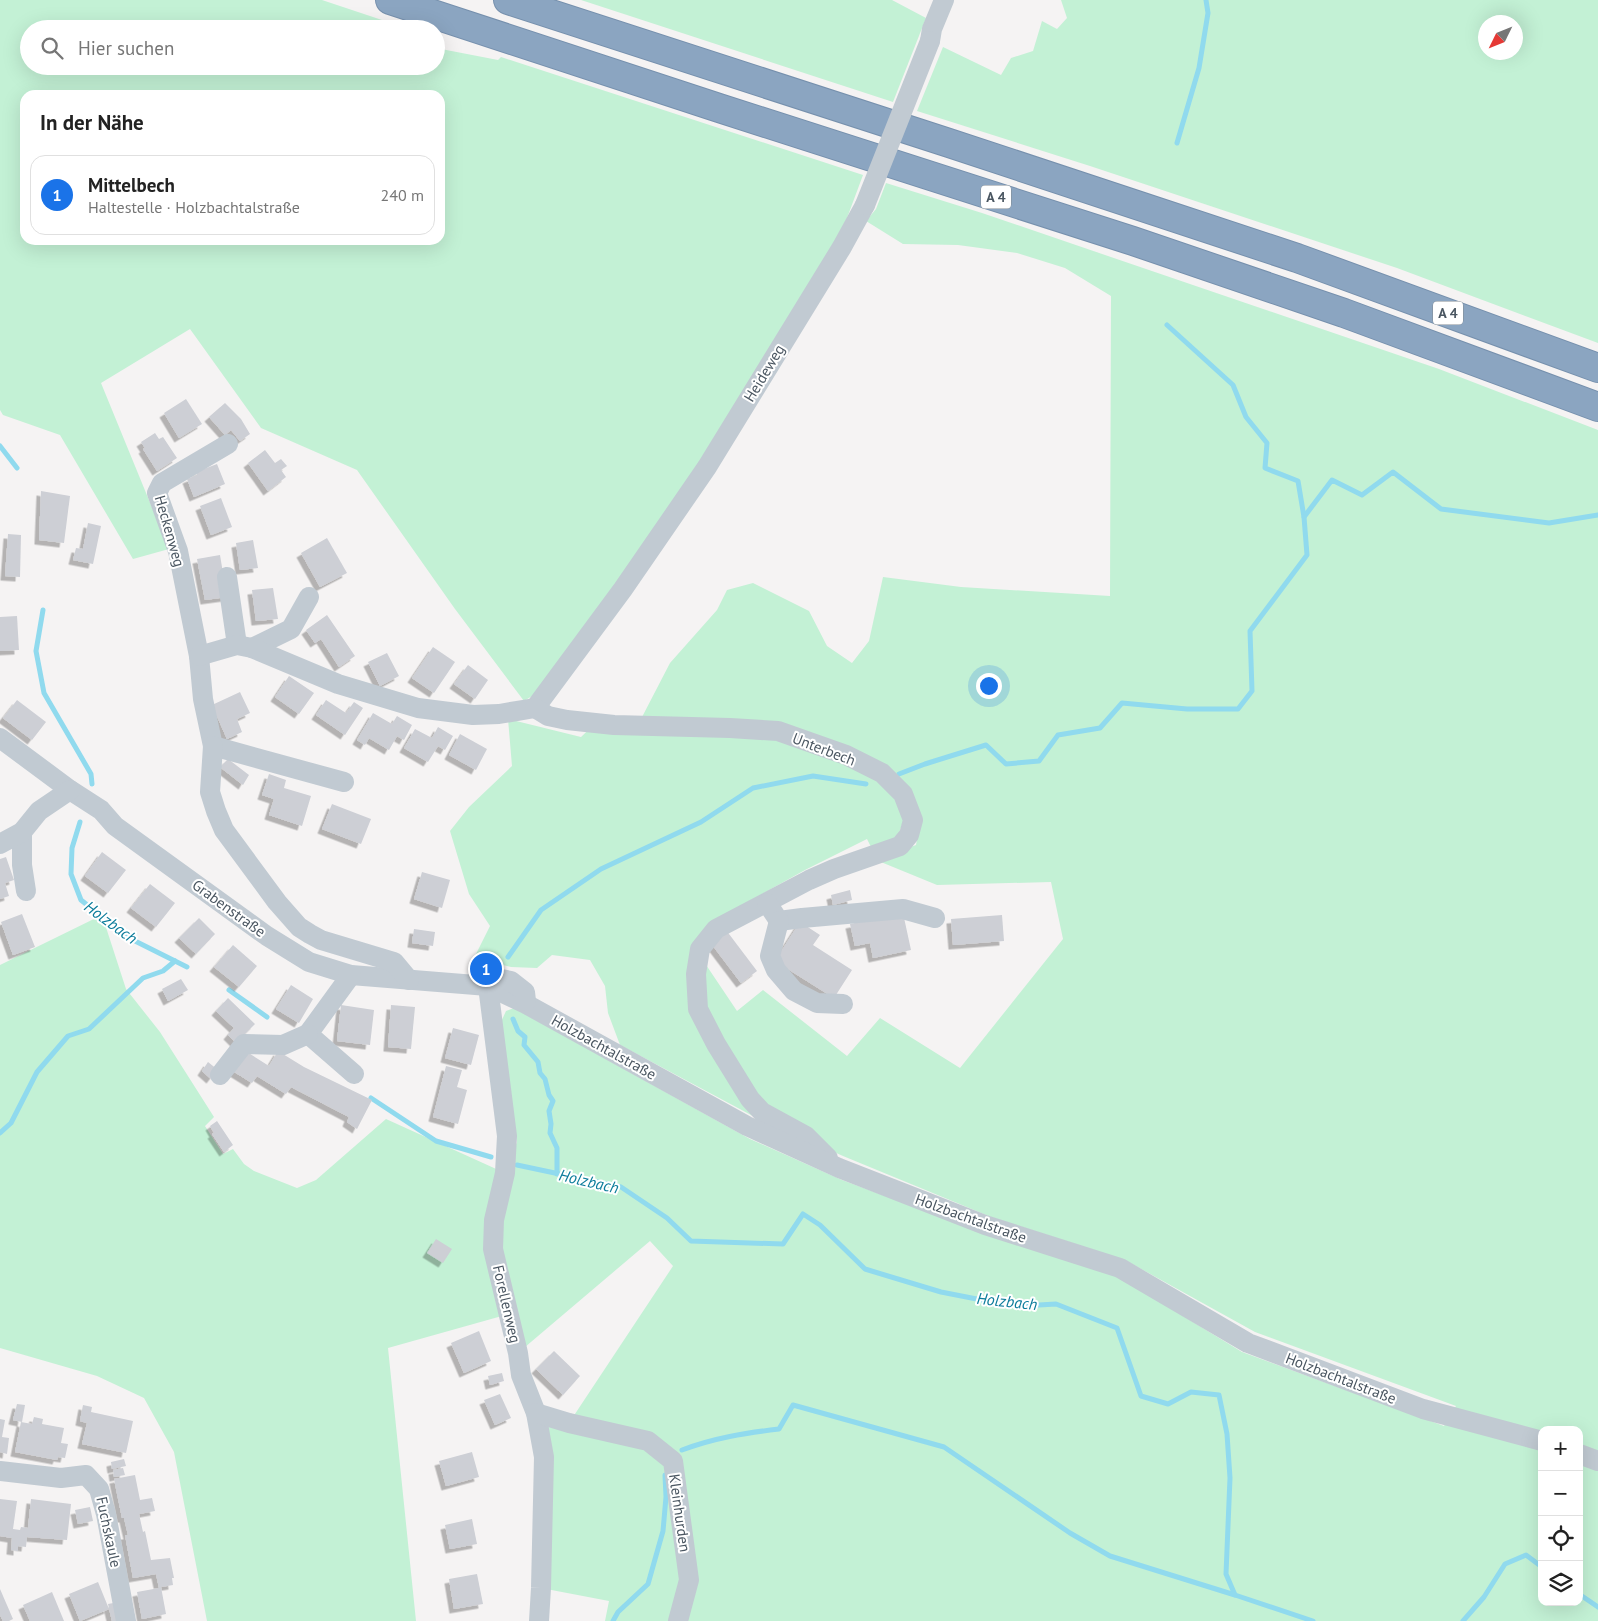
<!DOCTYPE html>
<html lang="de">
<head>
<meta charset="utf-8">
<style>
  body { margin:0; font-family:"PT Sans",sans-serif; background:#f2f2f2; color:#222 }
  .controls { position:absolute; right:15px; bottom:15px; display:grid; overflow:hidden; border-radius:10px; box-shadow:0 5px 20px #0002 }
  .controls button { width:45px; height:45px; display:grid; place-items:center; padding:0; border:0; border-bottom:1px solid #e0e0e0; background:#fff; color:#222; font:25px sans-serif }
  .compass { position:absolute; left:1478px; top:15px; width:45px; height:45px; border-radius:50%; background:#fff; box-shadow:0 5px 20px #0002; rotate:227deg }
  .you { position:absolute; left:988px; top:685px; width:18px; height:18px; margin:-12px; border:4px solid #fff; border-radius:50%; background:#1a73e8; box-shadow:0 0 0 8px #1a73e833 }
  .badge { display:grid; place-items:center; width:32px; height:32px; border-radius:50%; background:#1a73e8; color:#fff; font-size:16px; font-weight:700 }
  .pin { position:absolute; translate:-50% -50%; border:2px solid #fff; box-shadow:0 1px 5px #0006 }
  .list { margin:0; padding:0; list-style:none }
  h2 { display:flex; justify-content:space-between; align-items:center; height:65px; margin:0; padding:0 20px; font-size:21px }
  h2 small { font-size:16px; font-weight:400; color:#767676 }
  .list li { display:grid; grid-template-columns:32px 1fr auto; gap:15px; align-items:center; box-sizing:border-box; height:80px; margin:0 10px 10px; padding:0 10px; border:1px solid #e0e0e0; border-radius:15px }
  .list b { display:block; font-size:19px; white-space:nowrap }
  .list p { margin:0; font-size:16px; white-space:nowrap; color:#767676 }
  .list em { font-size:16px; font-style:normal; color:#767676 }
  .icon { flex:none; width:28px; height:28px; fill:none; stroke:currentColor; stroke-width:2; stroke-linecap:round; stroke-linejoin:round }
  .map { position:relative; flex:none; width:1598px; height:1621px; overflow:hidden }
  .search { position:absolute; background:#fff; box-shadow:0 5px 20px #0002; left:20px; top:20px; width:425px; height:55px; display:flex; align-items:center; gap:12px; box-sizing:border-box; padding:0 18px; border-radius:28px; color:#767676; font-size:19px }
  .panel { position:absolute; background:#fff; box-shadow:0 5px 20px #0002; left:20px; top:90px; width:425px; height:155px; border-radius:15px }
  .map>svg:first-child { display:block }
  .green { fill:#c3f1d5; fill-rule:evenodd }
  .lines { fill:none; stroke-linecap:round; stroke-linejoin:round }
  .stream { stroke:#90daee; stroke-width:5 }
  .building { fill:#cdcfd5; filter:url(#shadow) }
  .highway-casing { stroke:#7690ad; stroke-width:30 }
  .minor { stroke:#c1cad2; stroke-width:20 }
  .highway { stroke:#8ba5c1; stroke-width:28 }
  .minor-bridge { stroke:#c1cad2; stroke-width:20 }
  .labels { text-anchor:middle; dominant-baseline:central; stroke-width:4; stroke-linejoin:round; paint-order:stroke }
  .shield { fill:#fff; stroke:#808990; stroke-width:1 }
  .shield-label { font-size:14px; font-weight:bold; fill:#4a5661 }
  .street-label { font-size:15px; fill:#4a5661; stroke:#fff }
  .water-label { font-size:16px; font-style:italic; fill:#0c7c9b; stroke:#fff }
</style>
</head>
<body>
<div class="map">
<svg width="1598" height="1621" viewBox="0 0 1598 1621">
  <defs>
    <filter id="shadow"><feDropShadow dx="-4.5" dy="4.5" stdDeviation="0" flood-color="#0004"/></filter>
  </defs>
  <rect width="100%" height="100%" fill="#f5f3f3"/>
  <g class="green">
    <path d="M0,0H322L382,20V29H29V66H436V48L498,60L501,57L863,175L847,218L820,269L663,522L537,693L524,701L455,609L357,470L261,428L190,329L101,383L169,549L133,559L60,435L3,415L0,410ZM25,95H440V240H25Z"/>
    <polygon points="581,0 892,0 926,18 893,102"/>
    <path d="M1061,0H1598V343L1397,268L1090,166L917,111L943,47L1001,75L1011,58L1033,51L1042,21L1057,29L1067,18ZM1486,22H1516V52H1486Z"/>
    <path d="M886,183L982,213L1439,369L1598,430V1621H605L609,1601L541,1588L536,1413L569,1423L673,1266L650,1241L518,1353L509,1314L388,1348L416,1621H207L174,1452L144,1398L97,1376L0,1348V965L102,915L126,989L160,1032L214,1117L205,1126L223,1154L233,1149L244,1164L254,1171L297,1188L316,1180L386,1119L505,1173L517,1142L501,1022L506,1011L514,1008L750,1139L842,1180L982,1232L1116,1275L1242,1352L1444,1426L1456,1406L1255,1332L1125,1260L991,1217L843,1156L751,1115L620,1045L608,1013L605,986L590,960L552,955L537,968L511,967L474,958L490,926L469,894L450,831L469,807L512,766L508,719L581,737L603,716L641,719L670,663L717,610L727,590L753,583L809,611L827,646L852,663L869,641L883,577L961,587L1110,596L1111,296L1065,268L1017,253L958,245L903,244L866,221L876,209ZM905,816L921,817L916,845L876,860L937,885L1051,882L1063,939L960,1068L880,1018L847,1056L763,990L737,1011L692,944L746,903L805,870L867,839L872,849L897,839ZM1542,1430H1579V1602H1542Z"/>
  </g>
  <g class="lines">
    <g class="stream">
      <polyline points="1177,143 1199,68 1208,13 1206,0"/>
      <polyline points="1167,325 1233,385 1246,417 1267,443 1265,468 1298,481 1304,517"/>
      <polyline points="0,446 17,468"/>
      <polyline points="43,610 36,651 44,693 91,774 92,784"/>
      <polyline points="899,774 925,764 986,745 1006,764 1039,761 1058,735 1100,728 1122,703 1187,709 1238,709 1252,691 1250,631 1307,555 1304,517 1332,480 1362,495 1393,472 1441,509 1549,523 1598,515"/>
      <polyline points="80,822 72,848 71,874 81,900 127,937 187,967"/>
      <polyline points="508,957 541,910 601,869 701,822 753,788 813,776 866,784"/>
      <polyline points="229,990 267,1017"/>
      <polyline points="513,1019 518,1031 525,1037 524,1045 538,1062 540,1073 545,1079 549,1095 553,1101 549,1111 551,1124 550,1133 557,1148 557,1174"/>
      <polyline points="371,1098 436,1141 491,1157"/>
      <polyline points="0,1133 11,1123 37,1072 68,1036 89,1029 143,978 163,971 175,961"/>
      <polyline points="517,1165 621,1187 667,1218 691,1241 783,1244 803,1214 820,1225 865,1269 941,1292 992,1302 1022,1306 1056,1304 1117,1328 1141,1396 1168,1404 1191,1392 1219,1395 1227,1434 1230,1478 1226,1574 1235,1595 1313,1621"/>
      <path d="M682,1450C714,1438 745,1433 779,1429L793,1405L944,1447L1070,1533L1110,1556L1235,1595"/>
      <polyline points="1579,1594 1598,1607"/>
      <polyline points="613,1621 618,1612 648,1584 663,1531 666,1497 665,1475"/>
      <polyline points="1463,1621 1484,1597 1505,1564 1526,1555 1542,1567"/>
    </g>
  </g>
  <g class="building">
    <polygon points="186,399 202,424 179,438 164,413"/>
    <polygon points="225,403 241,419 250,434 240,441 231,430 225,435 209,417"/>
    <polygon points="155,433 159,439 163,437 177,458 157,471 143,449 145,448 141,442"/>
    <polygon points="265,450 275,463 281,459 287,466 281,470 286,477 268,491 248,463"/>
    <polygon points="217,464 225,484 194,497 187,479 197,475 196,472"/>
    <polygon points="41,491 70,496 64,543 39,540"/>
    <polygon points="221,498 232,527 211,535 200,506"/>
    <polygon points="88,523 101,526 93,564 73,560 76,548 83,549"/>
    <polygon points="8,534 21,535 20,577 5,576"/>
    <polygon points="327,538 347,573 320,587 301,553"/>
    <polygon points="253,540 258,568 240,570 236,543"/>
    <polygon points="220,555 227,597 205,600 197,559"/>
    <polygon points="273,588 278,619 256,621 252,590"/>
    <polygon points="327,615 355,656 339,667 321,639 315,643 306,630"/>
    <polygon points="17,616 19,650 0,651 0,617"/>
    <polygon points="433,647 455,662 434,693 412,678"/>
    <polygon points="387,653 399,676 380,686 368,662"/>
    <polygon points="468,665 488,680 475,699 454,684"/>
    <polygon points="289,676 314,693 299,714 275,697"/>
    <polygon points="240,692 250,713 237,719 242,732 227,739 212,705"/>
    <polygon points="17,700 46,722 32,740 3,718"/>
    <polygon points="326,700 346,713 354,702 363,708 345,735 316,715"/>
    <polygon points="373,713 392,724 397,716 412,725 404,740 397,736 389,750 369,738 365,745 357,740"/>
    <polygon points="438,727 453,736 445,750 438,746 428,762 404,748 415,729 432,738"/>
    <polygon points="460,734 487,749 476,770 449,755"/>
    <polygon points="228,759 249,775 243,785 220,767"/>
    <polygon points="269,774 286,780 284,788 311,796 302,826 269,815 274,799 262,795"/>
    <polygon points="332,804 371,819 361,844 322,829"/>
    <polygon points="102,852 126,870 108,893 85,876"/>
    <polygon points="6,857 14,880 5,883 9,896 0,899 0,859"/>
    <polygon points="422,872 450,880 442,908 414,899"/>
    <polygon points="150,884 175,903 156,927 131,908"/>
    <polygon points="850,890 852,900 833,905 831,895"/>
    <polygon points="903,913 911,950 873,958 870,943 855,946 850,924"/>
    <polygon points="22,914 35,947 13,955 1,922"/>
    <polygon points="1002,915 1004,941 953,945 951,919"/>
    <polygon points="199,918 215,934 196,954 179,938"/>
    <polygon points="800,922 820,935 813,945 852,970 834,998 775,961"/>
    <polygon points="414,929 435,932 433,946 412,943"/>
    <polygon points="726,930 757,971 741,983 710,942"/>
    <polygon points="233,945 257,966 239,987 214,967"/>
    <polygon points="181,979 188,990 168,1001 162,989"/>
    <polygon points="291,985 313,999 299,1023 276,1009"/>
    <polygon points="228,998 255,1024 236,1043 228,1035 234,1028 216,1011"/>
    <polygon points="341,1005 374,1010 370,1045 337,1041"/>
    <polygon points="391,1005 415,1007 411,1049 388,1047"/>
    <polygon points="453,1028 479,1035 471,1065 445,1058"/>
    <polygon points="244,1050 269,1066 278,1051 304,1067 372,1100 357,1129 347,1122 349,1117 291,1087 286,1094 257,1076 252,1083 231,1070"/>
    <polygon points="208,1062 218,1070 211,1079 202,1071"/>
    <polygon points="446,1066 462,1070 457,1087 467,1090 458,1124 433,1117"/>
    <polygon points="217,1121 233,1145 224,1152 212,1134 214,1133 210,1126"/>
    <polygon points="436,1239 452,1249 443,1263 427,1253"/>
    <polygon points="479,1331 491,1361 464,1373 451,1343"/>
    <polygon points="554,1351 580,1376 563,1395 536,1369"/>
    <polygon points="502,1373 504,1381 490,1385 488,1376"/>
    <polygon points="500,1394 511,1418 495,1425 484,1400"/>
    <polygon points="17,1404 25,1405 22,1422 13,1420"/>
    <polygon points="83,1405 92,1407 91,1412 133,1421 126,1453 82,1444 87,1423 80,1421"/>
    <polygon points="34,1417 43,1419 42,1424 64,1428 61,1443 68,1444 65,1458 58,1457 57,1460 15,1452 21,1422 32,1424"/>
    <polygon points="0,1419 5,1420 2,1437 9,1438 7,1454 0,1452"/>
    <polygon points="472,1452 479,1477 446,1486 439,1461"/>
    <polygon points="124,1459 126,1466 112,1469 111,1462"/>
    <polygon points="123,1468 125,1475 114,1477 113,1470"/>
    <polygon points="135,1475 140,1500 152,1498 155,1511 139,1514 143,1532 145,1531 151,1560 170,1558 174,1578 172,1578 173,1585 161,1587 166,1614 142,1619 137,1592 159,1588 156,1574 133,1578 125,1535 128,1535 124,1518 122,1518 114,1479"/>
    <polygon points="0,1499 17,1501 13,1529 20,1530 21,1527 28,1528 31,1499 71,1504 67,1540 27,1537 26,1547 18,1546 18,1551 11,1550 12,1538 0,1536"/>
    <polygon points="90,1507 93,1521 78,1524 75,1510"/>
    <polygon points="472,1519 477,1544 450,1549 445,1525"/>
    <polygon points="477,1574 483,1604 454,1609 449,1579"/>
    <polygon points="98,1582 109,1609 80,1621 69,1594"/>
    <polygon points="0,1589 13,1619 9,1621 3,1621 0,1615"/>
    <polygon points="52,1592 64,1621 30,1621 23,1605"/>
    <polygon points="119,1602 118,1621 112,1621 108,1604"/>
  </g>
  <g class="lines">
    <g class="highway-casing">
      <g id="highway">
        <polyline points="390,0 719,108 1133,241 1344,313 1598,407"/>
        <polyline points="508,0 949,143 1297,258 1598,368"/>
      </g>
    </g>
    <g class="minor">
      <polyline points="930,41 932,29 944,0"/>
      <polyline points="228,444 162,483 157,493 178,551 199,656 203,699 213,746 344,782"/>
      <polyline points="227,577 237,645"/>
      <polyline points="252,648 291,629 309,597"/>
      <polyline points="199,656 237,645 252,648 338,684 418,708 473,715 499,714 535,708 623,589 707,467 842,247 865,205"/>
      <polyline points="535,708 548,716 567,720 614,725 730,728 778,731 846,755 882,773 903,794 913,820 909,835 900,846 834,869 809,880 716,929 700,949 696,974 698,1009 716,1044 750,1099 762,1112 806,1136 828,1158"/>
      <polyline points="0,738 70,790 101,810 115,826 267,936 309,962 351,975 488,986 526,1004 747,1126 839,1168 985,1225 1120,1268 1248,1343 1423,1409 1542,1441"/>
      <polyline points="213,746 210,792 216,811 224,830 277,902 299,927 310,934 321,940 394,962 409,980"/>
      <polyline points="22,832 22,865 26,891"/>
      <polyline points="0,844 22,832 39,811 70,790"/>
      <polyline points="767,903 779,921 802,918 903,909 935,918"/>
      <polyline points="779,921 770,956 776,970 794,991 817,1003 843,1004"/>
      <polyline points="351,975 308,1034 354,1074"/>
      <polyline points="526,1001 525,992 511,981 491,977 488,986 507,1136 505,1173 494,1220 493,1249 518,1353 521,1375 536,1413 544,1457 541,1588 539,1621"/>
      <polyline points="220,1075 244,1044 283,1045 308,1034"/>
      <polyline points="536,1413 569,1423 648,1441 673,1461 689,1580 678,1621"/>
      <polyline points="1579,1454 1598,1461"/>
      <polyline points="0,1471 61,1478 86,1475 99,1489 106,1514 126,1621"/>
    </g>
    <use href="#highway" class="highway"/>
    <polyline class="minor-bridge" points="865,205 930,41"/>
  </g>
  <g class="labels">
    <g class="shield">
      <rect x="981" y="185.5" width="30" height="23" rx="4"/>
      <rect x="1433" y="301.5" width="30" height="23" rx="4"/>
    </g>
    <g class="shield-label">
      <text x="996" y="197">A 4</text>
      <text x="1448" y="313">A 4</text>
    </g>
    <g class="street-label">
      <text transform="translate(764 373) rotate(-59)">Heideweg</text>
      <text transform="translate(170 531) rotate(74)">Heckenweg</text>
      <text transform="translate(824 749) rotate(21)">Unterbech</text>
      <text transform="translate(229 908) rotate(36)">Grabenstraße</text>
      <text transform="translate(604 1047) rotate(29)">Holzbachtalstraße</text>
      <text transform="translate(971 1218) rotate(20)">Holzbachtalstraße</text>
      <text transform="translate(507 1304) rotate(77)">Forellenweg</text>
      <text transform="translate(1341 1378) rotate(21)">Holzbachtalstraße</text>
      <text transform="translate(680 1513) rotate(82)">Kleinhurden</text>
      <text transform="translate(109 1532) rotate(78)">Fuchskaule</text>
    </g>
    <g class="water-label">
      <text transform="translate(111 922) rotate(36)">Holzbach</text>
      <text transform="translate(589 1181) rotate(13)">Holzbach</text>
      <text transform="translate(1007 1301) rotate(6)">Holzbach</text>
    </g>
  </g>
</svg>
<div class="controls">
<button>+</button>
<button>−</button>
<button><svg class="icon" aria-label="locate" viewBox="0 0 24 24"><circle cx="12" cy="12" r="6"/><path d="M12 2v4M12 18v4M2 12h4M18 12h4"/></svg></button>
<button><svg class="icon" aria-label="layers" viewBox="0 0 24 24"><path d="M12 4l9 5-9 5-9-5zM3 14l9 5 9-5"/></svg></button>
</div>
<svg class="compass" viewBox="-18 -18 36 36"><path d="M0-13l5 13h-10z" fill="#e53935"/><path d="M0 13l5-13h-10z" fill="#767676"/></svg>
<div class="you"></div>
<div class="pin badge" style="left:486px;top:969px">1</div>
<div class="search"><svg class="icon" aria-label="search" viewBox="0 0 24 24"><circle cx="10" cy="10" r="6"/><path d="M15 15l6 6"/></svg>Hier suchen</div>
<section class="panel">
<h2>In der Nähe<small></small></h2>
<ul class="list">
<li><span class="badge">1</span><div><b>Mittelbech</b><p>Haltestelle · Holzbachtalstraße</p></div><em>240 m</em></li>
</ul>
</section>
</div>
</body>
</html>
